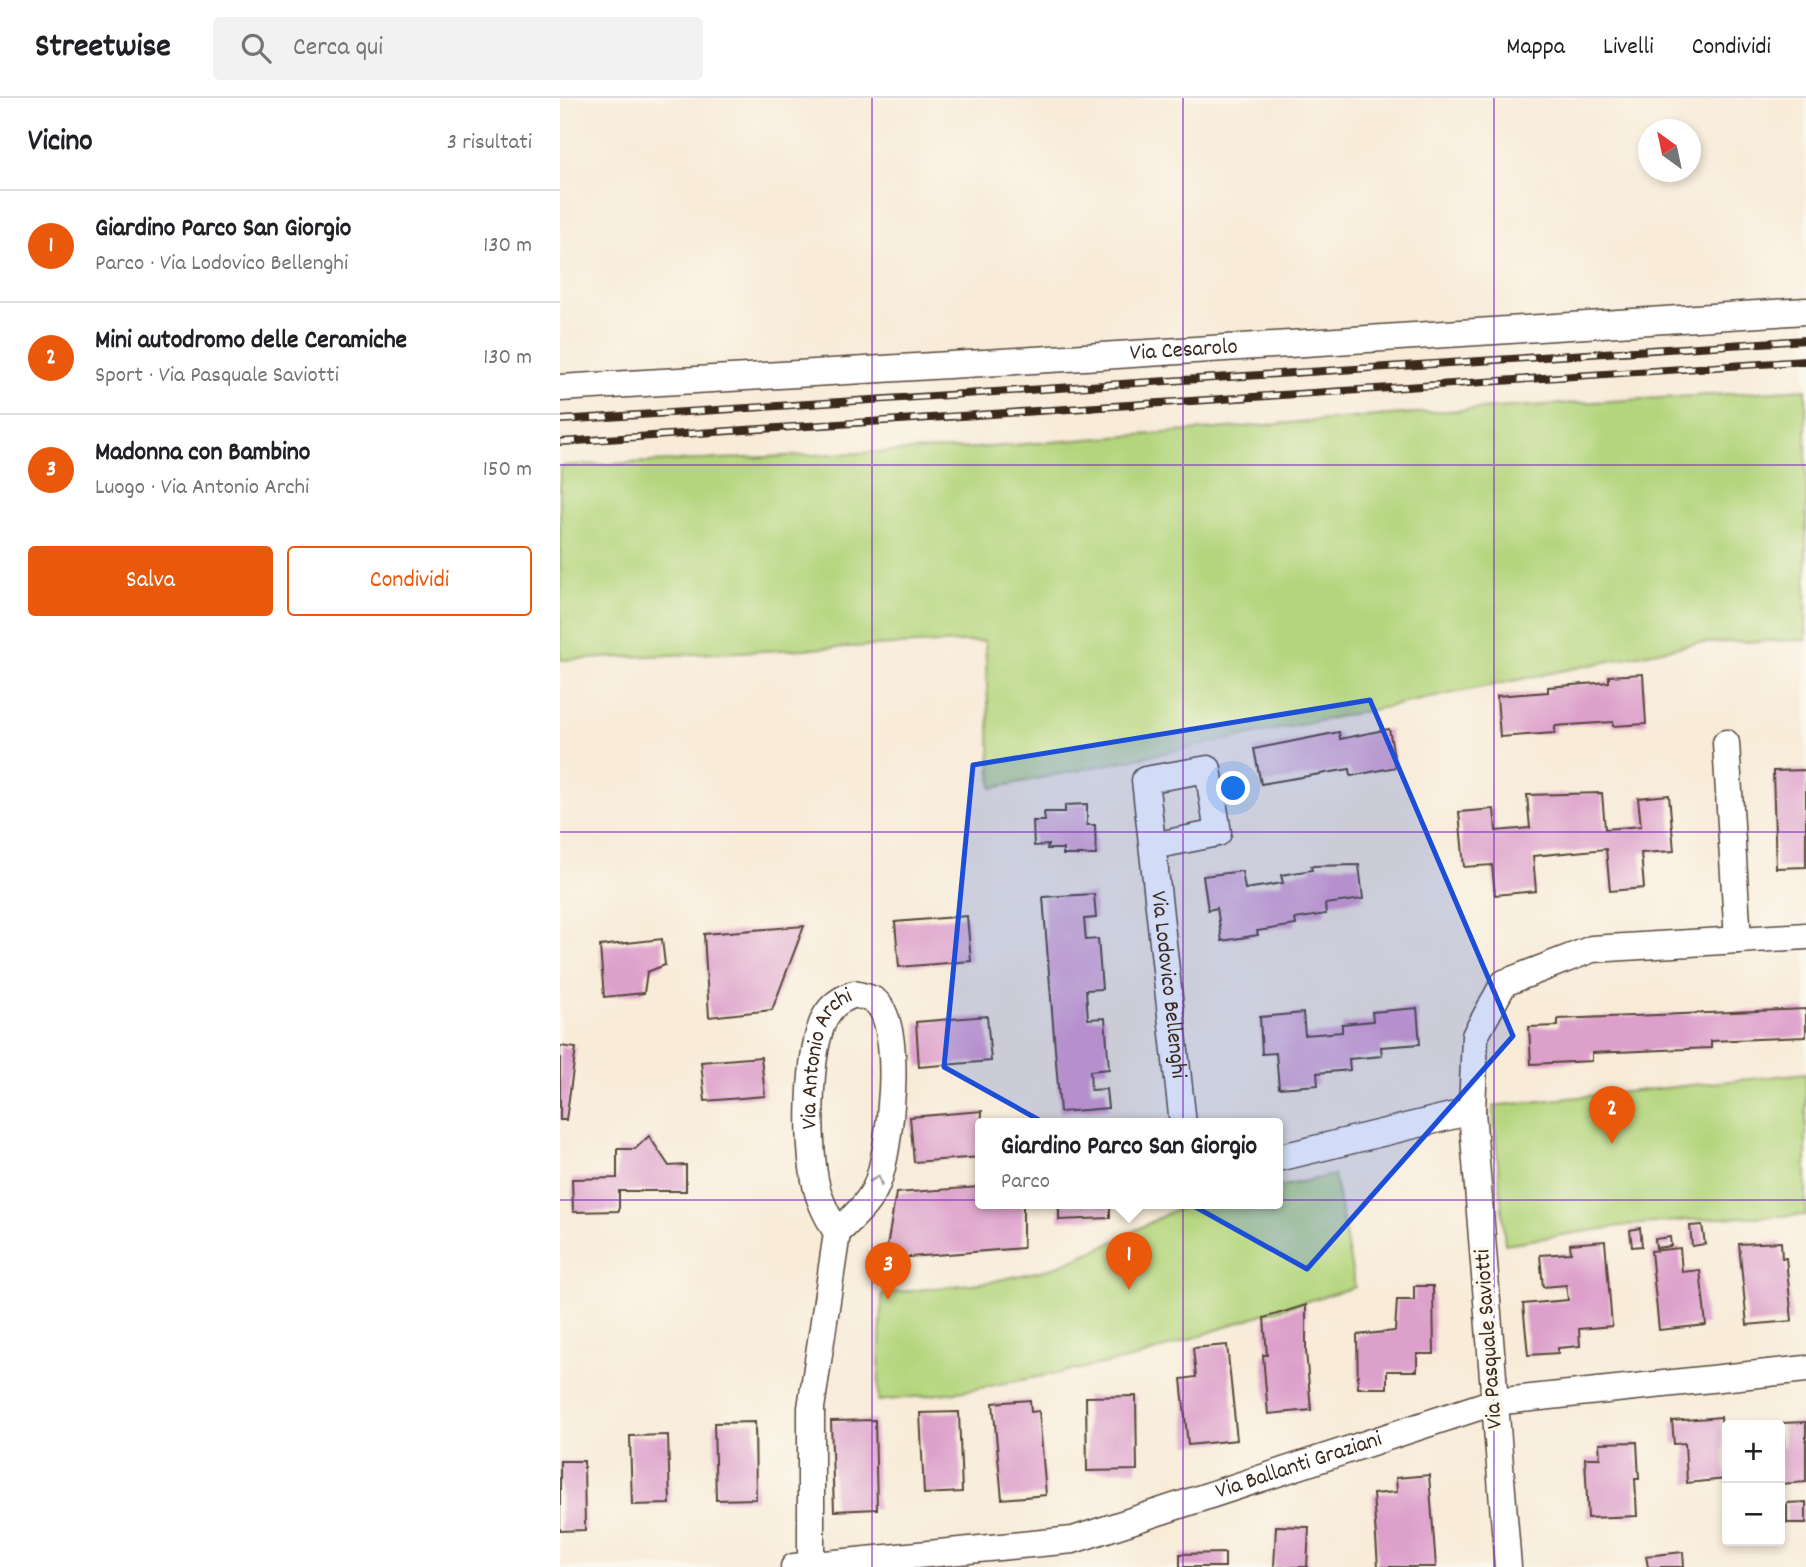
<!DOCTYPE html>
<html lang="it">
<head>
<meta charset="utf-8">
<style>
  body { margin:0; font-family:Dekko,sans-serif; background:#f2f2f2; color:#202124 }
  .controls { position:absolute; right:21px; bottom:21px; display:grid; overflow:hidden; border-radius:7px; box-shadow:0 4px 10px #0003 }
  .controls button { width:63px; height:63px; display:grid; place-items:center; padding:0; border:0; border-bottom:2px solid #e0e0e0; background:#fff; color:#202124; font:35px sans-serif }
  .compass { position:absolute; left:1078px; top:21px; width:63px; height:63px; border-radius:50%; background:#fff; box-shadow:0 4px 10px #0003; rotate:327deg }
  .you { position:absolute; left:674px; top:691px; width:24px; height:24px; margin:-18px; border:5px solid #fff; border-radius:50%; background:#1a73e8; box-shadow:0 0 0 10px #1a73e833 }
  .badge { display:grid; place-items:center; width:46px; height:46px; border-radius:50%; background:#ea580c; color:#fff; font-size:23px; font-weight:700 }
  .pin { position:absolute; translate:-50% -58px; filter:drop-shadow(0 2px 4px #0008) }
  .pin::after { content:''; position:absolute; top:37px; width:24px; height:21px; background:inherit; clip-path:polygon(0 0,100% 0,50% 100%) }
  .popup { position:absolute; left:415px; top:1020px; width:308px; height:91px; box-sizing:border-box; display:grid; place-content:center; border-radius:7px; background:#fff; filter:drop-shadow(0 2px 5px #0005); font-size:23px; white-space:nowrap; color:#757577 }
  .popup b { font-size:26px; color:#202124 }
  .popup::after { content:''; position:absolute; left:50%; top:100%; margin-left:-14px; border:14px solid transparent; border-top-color:#fff }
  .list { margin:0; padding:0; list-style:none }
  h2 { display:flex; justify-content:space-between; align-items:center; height:91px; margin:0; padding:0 28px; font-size:30px }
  h2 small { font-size:23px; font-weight:400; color:#757577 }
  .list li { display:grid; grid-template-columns:46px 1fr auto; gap:21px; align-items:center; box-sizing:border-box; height:112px; padding:0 28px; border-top:2px solid #e0e0e0 }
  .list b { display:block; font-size:26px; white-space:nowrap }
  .list p { margin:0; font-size:23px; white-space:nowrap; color:#757577 }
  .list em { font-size:23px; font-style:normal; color:#757577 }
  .actions { display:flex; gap:14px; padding:21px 28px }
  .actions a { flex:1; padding:16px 0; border:2px solid #ea580c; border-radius:7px; text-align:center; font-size:24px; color:#ea580c }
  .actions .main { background:#ea580c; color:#fff }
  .icon { flex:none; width:38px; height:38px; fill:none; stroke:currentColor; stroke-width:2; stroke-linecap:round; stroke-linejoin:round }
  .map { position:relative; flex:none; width:1246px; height:1469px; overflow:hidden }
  header { display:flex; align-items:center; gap:42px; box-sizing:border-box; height:98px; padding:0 35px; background:#fff; border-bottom:2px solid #e0e0e0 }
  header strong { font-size:33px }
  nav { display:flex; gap:38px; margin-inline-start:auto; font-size:24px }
  .search { width:490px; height:63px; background:#f2f2f2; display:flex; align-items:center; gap:18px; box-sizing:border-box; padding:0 24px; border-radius:7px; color:#757577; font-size:26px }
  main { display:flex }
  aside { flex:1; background:#fff }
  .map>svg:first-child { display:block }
  .green { fill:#b4d57d; stroke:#78804e; stroke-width:2 }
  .building { fill:#dda0cb }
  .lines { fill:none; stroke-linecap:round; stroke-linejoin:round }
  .minor-casing { stroke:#57473a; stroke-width:29 }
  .minor { stroke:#fff; stroke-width:26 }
  .rail-casing { stroke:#3b2a1e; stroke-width:8 }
  .rail { stroke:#fbf7ec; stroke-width:5; stroke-dasharray:16; stroke-linecap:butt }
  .oneway { stroke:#a79f9a }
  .marked { fill:#1d4ed8; fill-opacity:0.2; stroke:#1d4ed8; stroke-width:5; stroke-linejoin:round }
  .grid { fill:none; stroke:#7b2cbf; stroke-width:2; stroke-opacity:0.55 }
  .labels { text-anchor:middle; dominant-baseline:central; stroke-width:7; stroke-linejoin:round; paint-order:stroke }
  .street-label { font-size:23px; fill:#3b2a1e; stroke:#fbf7ec }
</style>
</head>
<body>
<header>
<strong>Streetwise</strong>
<div class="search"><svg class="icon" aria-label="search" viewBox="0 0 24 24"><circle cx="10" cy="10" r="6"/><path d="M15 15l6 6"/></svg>Cerca qui</div>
<nav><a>Mappa</a><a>Livelli</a><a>Condividi</a></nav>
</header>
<main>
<aside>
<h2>Vicino<small>3 risultati</small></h2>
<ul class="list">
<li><span class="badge">1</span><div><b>Giardino Parco San Giorgio</b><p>Parco · Via Lodovico Bellenghi</p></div><em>130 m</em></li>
<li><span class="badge">2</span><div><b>Mini autodromo delle Ceramiche</b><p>Sport · Via Pasquale Saviotti</p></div><em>130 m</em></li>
<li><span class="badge">3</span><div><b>Madonna con Bambino</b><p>Luogo · Via Antonio Archi</p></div><em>150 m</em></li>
</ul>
<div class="actions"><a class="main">Salva</a><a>Condividi</a></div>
</aside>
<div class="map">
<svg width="1246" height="1469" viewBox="0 0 1246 1469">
  <rect width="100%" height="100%" fill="#fbf7ec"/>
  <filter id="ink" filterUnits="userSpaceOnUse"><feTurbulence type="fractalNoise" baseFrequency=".0143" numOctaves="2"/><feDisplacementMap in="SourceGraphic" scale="14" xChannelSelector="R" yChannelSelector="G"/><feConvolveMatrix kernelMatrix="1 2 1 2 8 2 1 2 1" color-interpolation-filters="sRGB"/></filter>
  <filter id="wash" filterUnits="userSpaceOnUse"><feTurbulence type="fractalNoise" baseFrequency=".00686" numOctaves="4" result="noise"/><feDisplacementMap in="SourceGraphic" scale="28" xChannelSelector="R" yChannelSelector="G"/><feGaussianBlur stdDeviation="1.57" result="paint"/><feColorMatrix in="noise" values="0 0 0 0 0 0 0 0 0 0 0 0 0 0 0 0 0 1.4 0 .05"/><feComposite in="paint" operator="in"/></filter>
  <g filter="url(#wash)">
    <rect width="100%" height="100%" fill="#f8ebd8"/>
    <g class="green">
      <polygon points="1246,291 1246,542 1137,545 432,690 425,543 0,562 0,368 416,350 855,315"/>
      <polygon points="1246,975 1246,1117 1157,1120 1067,1127 945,1146 933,1008"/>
      <polygon points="774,1077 795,1189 703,1216 576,1260 405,1293 318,1303 322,1196 430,1184 493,1170 545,1148 612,1113 643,1106 718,1106 718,1089"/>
    </g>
    <g id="blocks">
      <g class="building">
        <polygon points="1083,576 1086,626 1053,628 1053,624 995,628 995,635 940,639 937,598 988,594 988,589 1049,584 1049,578"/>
        <polygon points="829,631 836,669 791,678 790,671 701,686 694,651 779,634 780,641"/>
        <polygon points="1246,672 1246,769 1216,770 1213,673"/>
        <polygon points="1042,695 1045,731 1081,728 1078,700 1109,697 1114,753 1081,755 1084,790 1050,793 1046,751 973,758 976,793 935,797 932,767 904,769 899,714 934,711 936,733 970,730 967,697"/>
        <polygon points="527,706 527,727 535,727 536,757 503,757 503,751 487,751 488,747 474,748 473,723 485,723 484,714 505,714 505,707"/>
        <polygon points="799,767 803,801 765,806 766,816 735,821 736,827 697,833 698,837 662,843 657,810 648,812 643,778 682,773 685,791 723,785 721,777 752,772 751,768"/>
        <polygon points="534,796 536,820 524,821 526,842 538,841 542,891 526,892 528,921 545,920 549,971 530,973 531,992 546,991 548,1010 500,1014 483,799"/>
        <polygon points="407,818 411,863 339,869 335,824"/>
        <polygon points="244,828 212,912 149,919 144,836"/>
        <polygon points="102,841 105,867 87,874 84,895 44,899 40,848"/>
        <polygon points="857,910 860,946 821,949 822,958 789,961 790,972 757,975 758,987 719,990 716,955 702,956 700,919 743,915 745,937 782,934 782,926 813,923 812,914"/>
        <polygon points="1246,911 1246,939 1151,943 1151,950 1032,955 1032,963 971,966 969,929 998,928 998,921"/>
        <polygon points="427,918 431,963 359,969 356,924"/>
        <polygon points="0,948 16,950 6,1022 0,1022"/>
        <polygon points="201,959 205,998 145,1003 141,964"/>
        <polygon points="422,1013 420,1059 354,1064 350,1019"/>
        <polygon points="89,1038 109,1068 126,1067 126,1093 59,1093 59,1113 13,1114 12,1081 57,1080 57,1051 75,1051"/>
        <polygon points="420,1089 420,1106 463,1106 463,1150 325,1161 336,1095"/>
        <polygon points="499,1106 550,1106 550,1120 499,1122"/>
        <polygon points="1142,1127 1145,1146 1132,1148 1130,1128"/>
        <polygon points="1080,1130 1082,1148 1072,1149 1070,1132"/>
        <polygon points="1110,1139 1111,1148 1096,1150 1095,1141"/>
        <polygon points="1045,1143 1052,1228 1019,1231 1020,1248 998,1250 998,1255 968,1257 963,1206 1008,1202 1006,1187 983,1189 980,1157 1011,1155 1010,1146"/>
        <polygon points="1221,1144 1222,1160 1226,1160 1232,1223 1187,1227 1179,1146"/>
        <polygon points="1120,1150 1122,1174 1140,1172 1146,1227 1099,1232 1091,1153"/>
        <polygon points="854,1188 873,1188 874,1256 857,1256 857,1273 827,1273 827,1290 798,1290 797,1237 835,1233 837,1202 854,1202"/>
        <polygon points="746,1207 746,1253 751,1312 708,1316 703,1257 707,1257 704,1220"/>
        <polygon points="667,1247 677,1342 628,1347 621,1281 636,1279 633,1250"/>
        <polygon points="576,1298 577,1372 527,1373 526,1299"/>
        <polygon points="470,1302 471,1314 479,1313 486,1397 442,1401 433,1305"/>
        <polygon points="399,1314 402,1394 364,1396 360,1315"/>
        <polygon points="1161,1319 1166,1381 1127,1385 1125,1345 1114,1346 1112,1323"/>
        <polygon points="315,1322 317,1411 274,1413 271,1323"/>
        <polygon points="195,1324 196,1401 156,1402 154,1325"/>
        <polygon points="1246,1324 1246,1384 1220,1386 1220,1348 1224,1348 1222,1325"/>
        <polygon points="108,1337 110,1406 72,1407 70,1338"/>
        <polygon points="1077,1344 1079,1381 1075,1381 1077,1418 1028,1420 1025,1360 1040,1360 1039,1345"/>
        <polygon points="0,1363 24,1363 25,1432 0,1433"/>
        <polygon points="869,1377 876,1469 818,1469 813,1396 837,1394 836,1380"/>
        <polygon points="1246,1404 1246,1425 1227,1425 1227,1405"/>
        <polygon points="716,1428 749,1429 747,1469 714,1469"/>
        <polygon points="1123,1454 1124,1469 1088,1469 1086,1458"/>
        <polygon points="665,1455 665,1469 620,1469 620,1456"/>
      </g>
    </g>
  </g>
  <g filter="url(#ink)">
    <use href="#blocks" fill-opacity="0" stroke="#57473a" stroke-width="2"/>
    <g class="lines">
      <g class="minor-casing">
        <g id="minor">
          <path id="s1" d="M0,290L541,258L1246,213"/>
          <polyline points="1166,645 1178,842"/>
          <path id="s2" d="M593,748L658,735L648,671L585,682L623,1026"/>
          <polyline points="718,1060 912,1013"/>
          <path id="s3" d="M251,1468V1310L277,1135C269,1121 261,1107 257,1091C247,1052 247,955 265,919C272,906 282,901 294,896C300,898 310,899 315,903C345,927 330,1053 317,1086C310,1105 291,1121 277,1135"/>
          <path id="s4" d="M234,1469L513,1442L934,1304L1246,1271"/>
          <polyline points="948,1469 912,1013 915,938 944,885 1032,851 1246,838"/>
        </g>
      </g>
      <use href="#minor" class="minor"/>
      <g class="rail-casing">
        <g id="rail">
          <polyline points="0,322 1246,242"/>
          <polyline points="0,344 1246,263"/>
        </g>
      </g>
      <use href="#rail" class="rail"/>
    </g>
    <defs><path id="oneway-chevron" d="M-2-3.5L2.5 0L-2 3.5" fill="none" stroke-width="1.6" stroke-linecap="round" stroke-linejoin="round" transform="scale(1.75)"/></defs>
    <use class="oneway" href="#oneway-chevron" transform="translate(317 1082) rotate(-71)"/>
  </g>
  <path class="marked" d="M810,602L953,938L747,1171L384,969L413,667Z"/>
  <path class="grid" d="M312,0V1469M623,0V1469M934,0V1469M0,367H1246M0,734H1246M0,1102H1246"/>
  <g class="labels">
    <g class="street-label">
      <text stroke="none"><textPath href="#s1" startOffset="625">Via Cesarolo</textPath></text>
      <text stroke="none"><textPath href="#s2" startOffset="401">Via Lodovico Bellenghi</textPath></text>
      <text stroke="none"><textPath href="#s3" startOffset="518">Via Antonio Archi</textPath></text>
      <text transform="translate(930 1241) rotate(-94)">Via Pasquale Saviotti</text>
      <text stroke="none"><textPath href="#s4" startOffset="518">Via Ballanti Graziani</textPath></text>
    </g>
  </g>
</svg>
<div class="controls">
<button>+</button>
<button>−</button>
</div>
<svg class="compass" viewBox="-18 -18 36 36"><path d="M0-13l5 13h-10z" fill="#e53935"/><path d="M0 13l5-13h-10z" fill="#757577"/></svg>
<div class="you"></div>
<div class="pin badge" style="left:569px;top:1192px">1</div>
<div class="popup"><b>Giardino Parco San Giorgio</b>Parco</div>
<div class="pin badge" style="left:1052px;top:1046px">2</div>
<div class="pin badge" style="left:328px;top:1202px">3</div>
</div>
</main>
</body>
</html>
